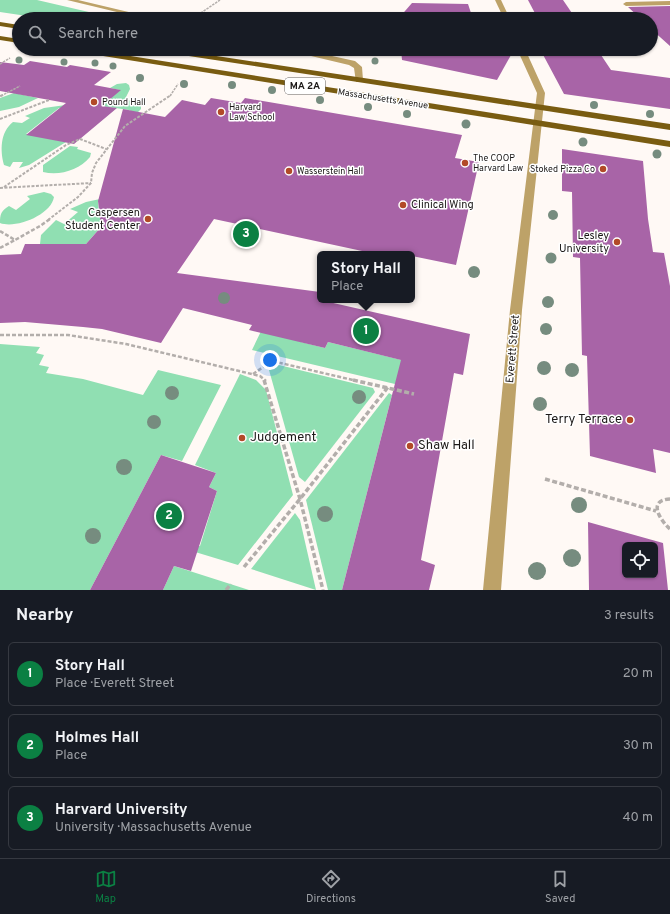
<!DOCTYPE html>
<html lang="en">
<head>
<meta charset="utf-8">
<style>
  body { margin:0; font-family:Overpass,sans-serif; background:#20242c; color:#f1f3f6 }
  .controls { position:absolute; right:12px; bottom:12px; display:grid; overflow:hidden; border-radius:6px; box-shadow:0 1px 3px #0004 }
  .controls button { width:36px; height:36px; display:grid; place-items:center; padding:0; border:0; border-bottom:1px solid #363941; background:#171b24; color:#f1f3f6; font:20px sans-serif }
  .you { position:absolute; left:270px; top:360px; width:14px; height:14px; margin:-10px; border:3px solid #fff; border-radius:50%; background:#1a73e8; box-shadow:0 0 0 6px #1a73e833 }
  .badge { display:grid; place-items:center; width:26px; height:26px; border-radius:50%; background:#0b8043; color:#fff; font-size:13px; font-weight:700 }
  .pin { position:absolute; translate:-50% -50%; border:2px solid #fff; box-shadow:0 1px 4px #0006 }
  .popup { position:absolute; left:317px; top:251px; width:98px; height:52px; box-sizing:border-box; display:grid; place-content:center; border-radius:6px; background:#171b24; filter:drop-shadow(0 1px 3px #0005); font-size:13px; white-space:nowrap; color:#9ea1a6 }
  .popup b { font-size:15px; color:#f1f3f6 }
  .popup::after { content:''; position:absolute; left:50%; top:100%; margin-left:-8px; border:8px solid transparent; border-top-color:#171b24 }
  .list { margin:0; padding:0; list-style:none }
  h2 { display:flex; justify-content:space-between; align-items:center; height:52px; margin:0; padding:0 16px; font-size:17px }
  h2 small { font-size:13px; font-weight:400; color:#9ea1a6 }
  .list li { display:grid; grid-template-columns:26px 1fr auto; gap:12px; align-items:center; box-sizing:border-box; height:64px; margin:0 8px 8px; padding:0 8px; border:1px solid #363941; border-radius:6px }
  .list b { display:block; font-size:15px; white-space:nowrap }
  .list p { margin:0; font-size:13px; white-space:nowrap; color:#9ea1a6 }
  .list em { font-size:13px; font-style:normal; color:#9ea1a6 }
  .icon { flex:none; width:22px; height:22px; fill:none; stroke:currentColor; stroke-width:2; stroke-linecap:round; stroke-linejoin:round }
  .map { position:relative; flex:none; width:670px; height:590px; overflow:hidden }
  .search { position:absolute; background:#171b24; box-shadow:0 1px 3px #0004; left:12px; right:12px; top:12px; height:44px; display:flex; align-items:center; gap:10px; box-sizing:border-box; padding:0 14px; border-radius:22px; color:#9ea1a6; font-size:15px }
  .sheet { height:268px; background:#171b24 }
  nav { display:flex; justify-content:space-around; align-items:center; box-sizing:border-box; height:56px; border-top:1px solid #363941; background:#171b24; font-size:11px; color:#9ea1a6 }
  nav a { display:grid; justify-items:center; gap:2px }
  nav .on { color:#0b8043 }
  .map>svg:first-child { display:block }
  .green { fill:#90dfb2 }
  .building { fill:#a864a7; fill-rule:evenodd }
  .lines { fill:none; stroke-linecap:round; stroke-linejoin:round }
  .path-far3 { stroke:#b3aeab; stroke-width:1.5; stroke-dasharray:2.5 1; stroke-linecap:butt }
  .path-far2 { stroke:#b3aeab; stroke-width:2; stroke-dasharray:3 1.5; stroke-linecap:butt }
  .path-far1 { stroke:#b3aeab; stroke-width:2.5; stroke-dasharray:4 2; stroke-linecap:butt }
  .path { stroke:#b3aeab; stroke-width:3.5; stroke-dasharray:5 2.5; stroke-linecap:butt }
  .lane { fill:#bda268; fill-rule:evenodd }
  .street { fill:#bda268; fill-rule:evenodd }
  .primary { fill:#795c11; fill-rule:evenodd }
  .tree { fill:#768c7f }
  .poi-dot { fill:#b24a28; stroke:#fff; stroke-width:1.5 }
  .labels { text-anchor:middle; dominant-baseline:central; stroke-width:3; stroke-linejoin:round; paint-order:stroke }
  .far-street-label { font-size:9px; fill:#1c1918; stroke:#fff }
  .far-poi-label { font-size:9px; fill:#1c1918; stroke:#fff; text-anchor:start }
  .shield { fill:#fff; stroke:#605e5d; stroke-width:1 }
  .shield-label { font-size:10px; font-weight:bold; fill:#1c1918 }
  .poi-label { font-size:11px; fill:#1c1918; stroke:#fff; text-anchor:end }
  .street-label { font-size:11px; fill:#1c1918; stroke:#fff }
  .near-poi-label { font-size:13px; fill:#1c1918; stroke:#fff; text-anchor:start }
</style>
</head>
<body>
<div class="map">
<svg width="670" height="590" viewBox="0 0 670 590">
  <rect width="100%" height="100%" fill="#fff9f5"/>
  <g class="green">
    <polygon points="0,0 37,0 119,19 47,19 0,12"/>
    <polygon points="126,83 129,85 130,89 125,99 137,103 141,106 141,109 136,114 129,110 102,106 120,90 110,88 117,84"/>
    <polygon points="14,93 38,98 19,107 0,111 0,98"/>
    <path d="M80,103L72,110L59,108L26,134L66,142L29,165L19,168L23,162H13L10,167L4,165C0,151 0,132 13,122L22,123L30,118L25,116L44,108Z"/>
    <path d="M70,146L78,147L77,149L91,153L90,157C79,170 60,176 43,172V165Z"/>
    <path d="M44,192L51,194L54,197C51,215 16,229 0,223C0,214 1,211 9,206L16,210L30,199L27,196Z"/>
    <polygon points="100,199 98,202 99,213 112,210 114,212 86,244 40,244 41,235 56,220 64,224 78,212 70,209 86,202"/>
    <polygon points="263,327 301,342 325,348 328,342 422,365 416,389 252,350"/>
    <polygon points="0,344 40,347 36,353 44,355 39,365 49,367 46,373 83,379 143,395 158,370 221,385 182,461 161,455 90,590 0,590"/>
    <polygon points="279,365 373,388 375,392 305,482 299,477 269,370"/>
    <polygon points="240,374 256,380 266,390 293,495 238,565 182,548 200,546 217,491 209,487 216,473 195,465"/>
    <polygon points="389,393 392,395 342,590 328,590 306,500"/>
    <polygon points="295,513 300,520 316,590 251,569"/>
    <polygon points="174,566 249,590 163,590"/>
  </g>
  <g class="building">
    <polygon points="528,0 563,0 576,19 538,19"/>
    <polygon points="412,3 468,4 473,19 398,19"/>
    <polygon points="670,6 670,46 651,29 651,19 641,19 628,7"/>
    <polygon points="401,49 482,49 511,55 497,80 402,60"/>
    <polygon points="540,49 597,49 611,70 670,78 670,109 564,94"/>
    <polygon points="30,61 67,67 70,65 111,72 94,85 121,90 102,106 117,108 74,144 26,135 66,103 0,91 0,62 24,65"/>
    <polygon points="211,98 241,103 245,98 462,135 455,158 479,162 456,265 412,256 412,254 376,254 214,219 177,273 320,292 320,300 470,334 463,375 454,373 421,560 435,565 429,590 342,590 401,360 328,342 325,348 249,330 252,325 183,308 161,343 102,329 83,327 25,322 0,323 0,255 21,254 25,244 86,244 101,227 98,201 123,109 165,117 182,100 205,105"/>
    <polygon points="562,149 643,161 648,219 653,252 664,253 670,286 670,453 653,449 656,473 590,456 587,356 582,355 580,258 573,257 572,192 562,191"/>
    <polygon points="161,455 216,473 209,487 217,491 191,571 174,566 163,590 90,590"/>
    <path d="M588,522L663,543L668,590H589ZM625,545H655V575H625Z"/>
  </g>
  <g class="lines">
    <g class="path-far3">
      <polyline points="192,19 220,0"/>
      <polyline points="0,64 10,58"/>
      <polyline points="1,96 20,86"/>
      <polyline points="170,96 178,84"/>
    </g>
    <g class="path-far2">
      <polyline points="0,96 3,95"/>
      <polyline points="0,119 49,100"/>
      <polyline points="4,187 66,145 80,139 106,149"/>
      <polyline points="0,188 91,183"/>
      <polyline points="48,220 78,197 91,183 92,173 96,163 125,126 171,95"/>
    </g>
    <g class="path-far1">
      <polyline points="0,231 15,240 40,226 50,219"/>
      <polyline points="0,248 15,240"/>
      <polyline points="0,335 68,335 126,344 260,376 266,381"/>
      <polyline points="253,374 272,361 357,381"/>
    </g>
    <g class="path">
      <polyline points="264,380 300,499 323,590"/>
      <polyline points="353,380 414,394"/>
      <polyline points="545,479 656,511"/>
      <path d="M670,499C647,500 660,520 670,529"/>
      <polyline points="244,567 300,499 388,387"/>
      <polyline points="226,590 231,584"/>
    </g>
    <polygon class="lane" points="670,1 670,5 626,6 623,4 626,2"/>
    <g class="street">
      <polygon points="67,0 78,0 158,19 146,19"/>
      <polygon points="495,0 501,0 510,19 504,19"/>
      <polygon points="286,49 300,49 355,61 362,67 363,80 359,82 356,82 354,68 349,65 290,51"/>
      <polygon points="517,49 525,49 545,93 522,310 501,590 483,590 510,310 537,93"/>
    </g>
    <g class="primary">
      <polygon points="0,22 19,25 19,29 0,26"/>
      <polygon points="0,36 19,39 19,43 0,40"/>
      <polygon points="68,49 86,49 670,141 670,147 72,51"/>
      <polygon points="152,49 170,49 670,124 670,130 156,51"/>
    </g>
  </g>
  <g class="tree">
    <circle cx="19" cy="60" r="3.5"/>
    <circle cx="375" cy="61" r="3.5"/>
    <circle cx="64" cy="62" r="3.5"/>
    <circle cx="95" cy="63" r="3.5"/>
    <circle cx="113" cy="66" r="3.5"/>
    <circle cx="140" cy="78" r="4"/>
    <circle cx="184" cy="84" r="4"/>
    <circle cx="232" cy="85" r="4"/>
    <circle cx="272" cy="90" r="4"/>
    <circle cx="320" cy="100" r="4"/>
    <circle cx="594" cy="105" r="4"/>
    <circle cx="368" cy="107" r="4"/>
    <circle cx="407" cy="114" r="4"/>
    <circle cx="650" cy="114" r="4"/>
    <circle cx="466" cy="124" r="4.5"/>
    <circle cx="583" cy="142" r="4.5"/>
    <circle cx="657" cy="154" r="4.5"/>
    <circle cx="553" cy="215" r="5"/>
    <circle cx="551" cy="258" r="5.5"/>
    <circle cx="474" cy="272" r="6"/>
    <circle cx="224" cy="298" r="6"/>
    <circle cx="548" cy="302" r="6"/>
    <circle cx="546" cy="329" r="6"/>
    <circle cx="544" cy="368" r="7"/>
    <circle cx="572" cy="370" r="7"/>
    <circle cx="172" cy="393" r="7"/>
    <circle cx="359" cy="397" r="7"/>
    <circle cx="540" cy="404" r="7"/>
    <circle cx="154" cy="422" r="7"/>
    <circle cx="124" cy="467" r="8"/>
    <circle cx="579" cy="505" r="8"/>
    <circle cx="325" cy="514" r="8"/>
    <circle cx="93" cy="536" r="8"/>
    <circle cx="572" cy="558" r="9"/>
    <circle cx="537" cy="571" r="9"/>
  </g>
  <g class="poi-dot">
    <circle cx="94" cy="102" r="4"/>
    <circle cx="221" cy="112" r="4"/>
    <circle cx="465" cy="163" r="4"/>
    <circle cx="603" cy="169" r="4"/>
    <circle cx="289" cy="171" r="4"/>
    <circle cx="403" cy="205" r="4"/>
    <circle cx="148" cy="219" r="4"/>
    <circle cx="617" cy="242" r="4"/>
    <circle cx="630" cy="420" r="4"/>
    <circle cx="242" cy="438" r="4"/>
    <circle cx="410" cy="446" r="4"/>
  </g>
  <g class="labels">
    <g class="far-street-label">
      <text transform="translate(383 99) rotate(9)">Massachusetts Avenue</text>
    </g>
    <g class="far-poi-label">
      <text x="102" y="102">Pound Hall</text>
      <text x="229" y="107">Harvard<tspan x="229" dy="10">Law School</tspan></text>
      <text x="473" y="158">The COOP<tspan x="473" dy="10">Harvard Law</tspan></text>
      <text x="595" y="169" text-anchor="end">Stoked Pizza Co</text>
      <text x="297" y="171">Wasserstein Hall</text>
    </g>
    <rect class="shield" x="285" y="78" width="40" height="16" rx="3"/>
    <g class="shield-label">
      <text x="305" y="86">MA 2A</text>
    </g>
    <g class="poi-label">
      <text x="411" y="205" text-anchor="start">Clinical Wing</text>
      <text x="140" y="213">Caspersen<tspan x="140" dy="13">Student Center</tspan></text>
      <text x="609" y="236">Lesley<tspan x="609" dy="13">University</tspan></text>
    </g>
    <g class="street-label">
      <text transform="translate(513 349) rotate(-85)">Everett Street</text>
    </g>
    <g class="near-poi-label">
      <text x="622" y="420" text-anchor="end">Terry Terrace</text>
      <text x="250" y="438">Judgement</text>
      <text x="418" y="446">Shaw Hall</text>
    </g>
  </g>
</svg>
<div class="controls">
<button><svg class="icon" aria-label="locate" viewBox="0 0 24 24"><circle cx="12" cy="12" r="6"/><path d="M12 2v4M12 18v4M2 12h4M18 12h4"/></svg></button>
</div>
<div class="you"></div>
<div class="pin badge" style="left:366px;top:331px">1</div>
<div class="popup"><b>Story Hall</b>Place</div>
<div class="pin badge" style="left:169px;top:516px">2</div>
<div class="pin badge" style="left:246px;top:234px">3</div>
<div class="search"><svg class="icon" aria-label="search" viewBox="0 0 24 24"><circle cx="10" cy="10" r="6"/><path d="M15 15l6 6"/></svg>Search here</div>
</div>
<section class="sheet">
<h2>Nearby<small>3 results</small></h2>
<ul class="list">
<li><span class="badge">1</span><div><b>Story Hall</b><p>Place · Everett Street</p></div><em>20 m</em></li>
<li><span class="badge">2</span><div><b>Holmes Hall</b><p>Place</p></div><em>30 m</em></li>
<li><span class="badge">3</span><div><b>Harvard University</b><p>University · Massachusetts Avenue</p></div><em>40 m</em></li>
</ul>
</section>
<nav>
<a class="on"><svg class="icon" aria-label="map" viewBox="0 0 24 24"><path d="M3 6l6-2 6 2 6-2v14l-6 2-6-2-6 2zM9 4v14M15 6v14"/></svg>Map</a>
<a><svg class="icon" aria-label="directions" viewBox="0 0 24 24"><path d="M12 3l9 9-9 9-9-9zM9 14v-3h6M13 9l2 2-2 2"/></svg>Directions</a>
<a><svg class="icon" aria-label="saved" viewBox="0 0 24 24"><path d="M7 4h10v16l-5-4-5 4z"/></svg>Saved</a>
</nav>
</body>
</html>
